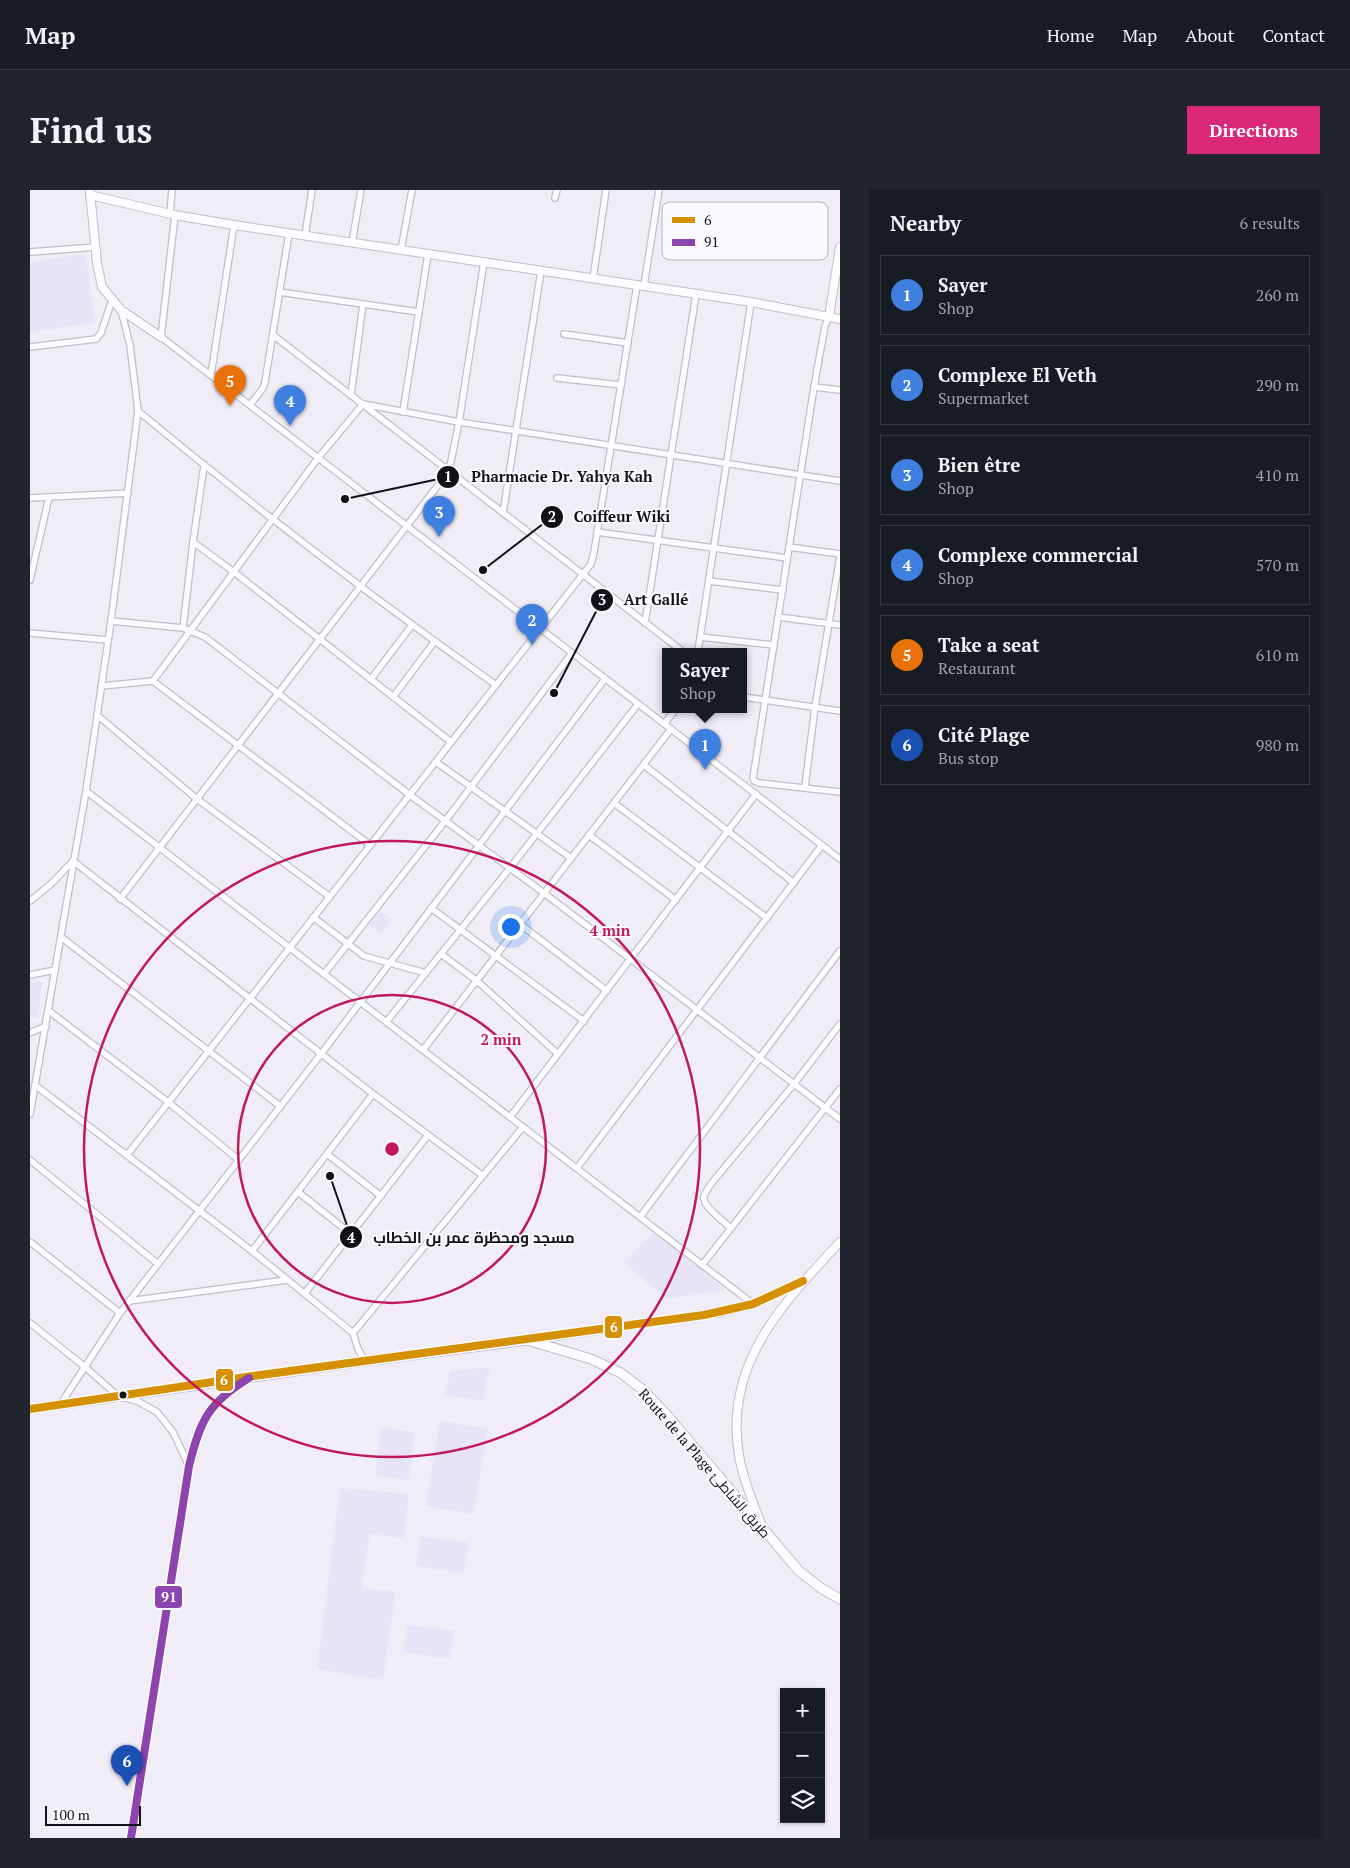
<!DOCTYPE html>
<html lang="en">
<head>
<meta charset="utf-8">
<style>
  body { margin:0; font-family:"PT Serif",Cairo,serif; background:#20242c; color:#f1f3f6 }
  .controls { position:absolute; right:15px; bottom:15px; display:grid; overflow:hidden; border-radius:0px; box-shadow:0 1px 4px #0004 }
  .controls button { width:45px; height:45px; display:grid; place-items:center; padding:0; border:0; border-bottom:1px solid #363941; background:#171b24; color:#f1f3f6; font:25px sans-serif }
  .scale { position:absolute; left:15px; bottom:12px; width:96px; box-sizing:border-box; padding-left:5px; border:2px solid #131118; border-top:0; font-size:14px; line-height:18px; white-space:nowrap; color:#131118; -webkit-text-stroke:4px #faf9fd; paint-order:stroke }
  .you { position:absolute; left:480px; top:736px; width:18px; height:18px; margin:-12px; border:4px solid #fff; border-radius:50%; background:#1a73e8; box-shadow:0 0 0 8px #1a73e833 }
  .badge { display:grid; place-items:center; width:32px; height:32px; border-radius:50%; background:#db2777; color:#fff; font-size:16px; font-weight:700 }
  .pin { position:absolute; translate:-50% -41px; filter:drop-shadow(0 1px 2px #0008) }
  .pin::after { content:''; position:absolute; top:26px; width:18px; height:15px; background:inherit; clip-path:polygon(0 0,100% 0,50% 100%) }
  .popup { position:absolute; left:632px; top:458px; width:85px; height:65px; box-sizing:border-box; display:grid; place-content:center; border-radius:0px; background:#171b24; filter:drop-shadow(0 1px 4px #0005); font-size:16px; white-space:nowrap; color:#9ea1a6 }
  .popup b { font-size:19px; color:#f1f3f6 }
  .popup::after { content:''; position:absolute; left:50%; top:100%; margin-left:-10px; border:10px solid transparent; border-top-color:#171b24 }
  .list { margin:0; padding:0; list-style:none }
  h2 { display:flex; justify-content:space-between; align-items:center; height:65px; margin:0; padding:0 20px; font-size:21px }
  h2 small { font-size:16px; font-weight:400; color:#9ea1a6 }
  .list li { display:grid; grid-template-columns:32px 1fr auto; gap:15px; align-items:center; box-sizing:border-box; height:80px; margin:0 10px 10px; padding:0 10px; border:1px solid #363941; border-radius:0px }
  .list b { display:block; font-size:19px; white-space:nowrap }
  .list p { margin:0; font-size:16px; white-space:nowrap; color:#9ea1a6 }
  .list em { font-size:16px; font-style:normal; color:#9ea1a6 }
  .icon { flex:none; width:28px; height:28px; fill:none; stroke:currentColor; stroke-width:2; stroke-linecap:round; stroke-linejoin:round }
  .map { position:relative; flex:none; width:810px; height:1648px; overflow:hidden; border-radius:0px }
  header { display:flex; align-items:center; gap:30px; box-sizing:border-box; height:70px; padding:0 25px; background:#171b24; border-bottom:1px solid #363941 }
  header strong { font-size:24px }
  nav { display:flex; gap:28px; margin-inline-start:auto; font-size:18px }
  .intro { display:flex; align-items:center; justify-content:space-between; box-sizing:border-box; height:120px; padding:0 30px }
  h1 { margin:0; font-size:35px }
  .button { padding:12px 22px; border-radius:0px; background:#db2777; color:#fff; font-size:18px; font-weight:700 }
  main { display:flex; gap:30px; padding:0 30px }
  aside { flex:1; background:#171b24; border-radius:0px; box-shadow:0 1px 4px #0004 }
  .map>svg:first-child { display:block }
  .built { fill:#e9e3f8 }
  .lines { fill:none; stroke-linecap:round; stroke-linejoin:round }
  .street-casing { stroke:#c0bec6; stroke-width:8 }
  .secondary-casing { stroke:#c0bec6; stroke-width:10 }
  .primary-casing { stroke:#c0bec6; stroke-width:11 }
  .street { stroke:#fdfcfe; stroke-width:5.5 }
  .secondary { stroke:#fdfcfe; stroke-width:8 }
  .primary { stroke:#fdfcfe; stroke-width:9 }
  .bus-1-casing { stroke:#faf9fd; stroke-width:11 }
  .bus-2-casing { stroke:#faf9fd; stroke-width:11 }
  .bus-1 { stroke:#d59004; stroke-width:8 }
  .bus-2 { stroke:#8e44ad; stroke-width:8 }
  .ring { fill:none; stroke:#c2185b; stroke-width:2.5 }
  .bus-dot { fill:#131118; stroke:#faf9fd; stroke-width:2 }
  .labels { text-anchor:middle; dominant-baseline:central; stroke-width:4; stroke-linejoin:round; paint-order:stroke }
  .street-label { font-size:14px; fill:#131118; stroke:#faf9fd }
  .key { fill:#faf9fd; stroke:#b5b3b8; stroke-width:1 }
  .key-label { font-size:14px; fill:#131118 }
  .centre { fill:#c2185b; stroke:#faf9fd; stroke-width:2.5 }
  .ring-label { font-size:15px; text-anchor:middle; font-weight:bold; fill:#c2185b; stroke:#faf9fd; stroke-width:4; stroke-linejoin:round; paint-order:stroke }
  .leader { fill:none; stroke:#131118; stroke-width:2 }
  .callout-dot { fill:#131118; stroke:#faf9fd; stroke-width:2 }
  .mark-label { font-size:15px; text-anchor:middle; font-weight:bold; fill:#fff }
  .callout-label { font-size:15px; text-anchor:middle; font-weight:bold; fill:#131118; stroke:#faf9fd; stroke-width:4; stroke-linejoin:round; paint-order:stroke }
  .line-badge { stroke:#faf9fd; stroke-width:2 }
  .badge-label { font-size:14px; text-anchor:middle; font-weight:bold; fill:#fff }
</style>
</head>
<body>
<header>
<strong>Map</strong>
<nav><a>Home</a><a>Map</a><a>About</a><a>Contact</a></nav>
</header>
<div class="intro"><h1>Find us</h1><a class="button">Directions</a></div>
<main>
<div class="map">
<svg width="810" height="1648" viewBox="0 0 810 1648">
  <rect width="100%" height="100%" fill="#f0edf7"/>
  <g class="built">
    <polygon points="56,64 65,133 0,142 0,72"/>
    <polygon points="350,721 362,730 351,744 339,735"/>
    <polygon points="12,792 8,827 0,828 0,793"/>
    <polygon points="626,1040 695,1100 637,1109 594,1073"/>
    <polygon points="460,1177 453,1211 414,1205 420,1181"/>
    <polygon points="409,1231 458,1239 444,1324 396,1316"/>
    <polygon points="351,1238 385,1242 379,1290 345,1286"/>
    <polygon points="310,1298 379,1304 374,1348 340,1344 339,1347 332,1398 366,1402 353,1490 287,1479"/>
    <polygon points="391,1346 439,1353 434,1383 386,1376"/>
    <polygon points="377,1435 424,1441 420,1469 373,1462"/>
  </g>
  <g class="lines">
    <g class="street-casing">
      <g id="street">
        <polyline points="525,8 527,0"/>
        <polyline points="140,24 142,0"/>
        <polyline points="145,25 131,147 810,669"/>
        <polyline points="275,46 282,0"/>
        <polyline points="322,53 331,0"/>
        <polyline points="371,60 382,0"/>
        <polyline points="0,62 66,57"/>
        <polyline points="563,89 576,0"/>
        <polyline points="614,96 629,0"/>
        <polyline points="249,102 389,122"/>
        <polyline points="799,127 795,136 784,197 723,588 724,591 729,593 810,602"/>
        <polyline points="534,144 598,153"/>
        <polyline points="243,145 652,461"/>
        <polyline points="0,157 66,149 71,143 82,110"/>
        <polyline points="181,185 204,35"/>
        <polyline points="527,188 591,195"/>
        <polyline points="784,197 810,200"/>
        <polyline points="321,205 333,114"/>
        <polyline points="220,215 233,198 235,192 259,43"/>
        <path d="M108,221C224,317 343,408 466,495"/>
        <polyline points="373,222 398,64"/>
        <polyline points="0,308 98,303"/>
        <polyline points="473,323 511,81"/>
        <polyline points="567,342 757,368"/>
        <polyline points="163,352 204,382 421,552"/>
        <polyline points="759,357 810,364"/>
        <polyline points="0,390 19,307"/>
        <polyline points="679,391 753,400"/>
        <polyline points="748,427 810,435"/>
        <polyline points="81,431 153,438 175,447 380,605 514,703 810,929"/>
        <polyline points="615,433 666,104"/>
        <polyline points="153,438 163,352 174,276"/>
        <polyline points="0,443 78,450"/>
        <polyline points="670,447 744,455"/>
        <polyline points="668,461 721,112"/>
        <polyline points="341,489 382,435"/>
        <polyline points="123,491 288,268 333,214 429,232 810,291"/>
        <polyline points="71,496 123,491 340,655"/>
        <polyline points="363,507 405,451"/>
        <polyline points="714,507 810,521"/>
        <polyline points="67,525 167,609 300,707"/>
        <polyline points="634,534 646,519"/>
        <polyline points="406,572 541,668"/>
        <polyline points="614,575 764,693"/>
        <polyline points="775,597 785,517 810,366"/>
        <polyline points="56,601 723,1114"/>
        <polyline points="584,613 737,728"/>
        <polyline points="559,645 646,710"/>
        <polyline points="43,671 343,904 452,985"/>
        <polyline points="90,709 419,281 429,232 454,72"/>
        <polyline points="0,711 21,694 43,671"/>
        <polyline points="401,718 554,831"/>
        <polyline points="283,727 334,766 396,783"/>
        <polyline points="490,734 577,801"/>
        <polyline points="31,747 250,916"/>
        <polyline points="411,764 446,790 528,864"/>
        <polyline points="294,784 416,630 542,463"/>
        <polyline points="0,785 25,780"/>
        <polyline points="19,821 138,912 209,970"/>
        <polyline points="357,831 480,678 608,514"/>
        <polyline points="0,843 16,836"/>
        <polyline points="393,860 641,539"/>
        <polyline points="5,895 222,1061 323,1143 328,1159 335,1171"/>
        <polyline points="0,924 56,601 81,431 108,221 100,155 91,120"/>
        <polyline points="480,927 726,604"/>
        <polyline points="297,964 351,1006"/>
        <polyline points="97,965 561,374 564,362 607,95"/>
        <polyline points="0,970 128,1074"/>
        <polyline points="547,978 792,655"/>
        <polyline points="268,1002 321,1044"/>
        <polyline points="610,1027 810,761"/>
        <path d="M701,1038C694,1032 671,1015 674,1006C676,1000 681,994 685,989L764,894L810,834"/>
        <polyline points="0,1052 90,1123"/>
        <polyline points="222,1061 343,904"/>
        <polyline points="672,1075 810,899"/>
        <polyline points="275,1103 398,945"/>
        <polyline points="99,1111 257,1090"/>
        <polyline points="0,1133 55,1177 88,1206 107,1211 127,1222 143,1242 159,1276"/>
        <polyline points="323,1143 493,937"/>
        <polyline points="30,1215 90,1123 291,864 575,489"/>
        <path d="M101,1648L159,1276C170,1233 177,1214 216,1190"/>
      </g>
    </g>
    <g class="secondary-casing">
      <g id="secondary">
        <polyline points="60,2 67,73 72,97 91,120 131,147"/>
        <polyline points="60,5 145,25 204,35 721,112 810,129"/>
        <polyline points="799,127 810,57"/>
        <polyline points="498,1150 692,1122 723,1114 772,1092"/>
        <path d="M732,1336C723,1314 715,1294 710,1271C691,1177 751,1115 810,1052"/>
      </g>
    </g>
    <g class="primary-casing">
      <polyline id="primary" points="0,1219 335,1171 497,1150 561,1169 591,1183 613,1200 636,1224 769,1381 791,1398 810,1409"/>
    </g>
    <use href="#street" class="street"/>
    <use href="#secondary" class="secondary"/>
    <use href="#primary" class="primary"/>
    <g class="bus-1-casing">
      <polyline id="bus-1" points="0,1219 223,1186 674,1125 723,1114 773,1091"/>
    </g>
    <g class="bus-2-casing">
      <path id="bus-2" d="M101,1648L159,1276C170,1231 178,1213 219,1188"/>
    </g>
    <use href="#bus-1" class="bus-1"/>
    <use href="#bus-2" class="bus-2"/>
  </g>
  <g class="ring">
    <circle cx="362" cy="959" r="154"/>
    <circle cx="362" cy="959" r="308"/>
  </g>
  <circle class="bus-dot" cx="93" cy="1205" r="4.5"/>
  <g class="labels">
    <g class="street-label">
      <text transform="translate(675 1273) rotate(49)">Route de la Plage طريق الشاطئ</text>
    </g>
  </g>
  <rect x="632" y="12" width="166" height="58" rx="8" class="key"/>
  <rect x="642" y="27" width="23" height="6" fill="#d59004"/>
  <rect x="642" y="49" width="23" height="7" fill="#8e44ad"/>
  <g class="key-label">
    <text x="674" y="35">6</text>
    <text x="674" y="57">91</text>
  </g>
  <circle cx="362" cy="959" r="8" class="centre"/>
  <g class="ring-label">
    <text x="580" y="746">4 min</text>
    <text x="471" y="855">2 min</text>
  </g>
  <path class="leader" d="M315 309L418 287M453 380L522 327M524 503L572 410M300 986L321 1047"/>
  <g class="callout-dot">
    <circle cx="315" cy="309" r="5"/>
    <circle cx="453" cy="380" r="5"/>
    <circle cx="524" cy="503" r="5"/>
    <circle cx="300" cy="986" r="5"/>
    <circle cx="418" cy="287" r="12"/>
    <circle cx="522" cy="327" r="12"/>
    <circle cx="572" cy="410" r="12"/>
    <circle cx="321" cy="1047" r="12"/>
  </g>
  <g class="mark-label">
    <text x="418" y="292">1</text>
    <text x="522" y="332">2</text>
    <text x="572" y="415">3</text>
    <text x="321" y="1053">4</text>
  </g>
  <g class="callout-label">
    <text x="532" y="292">Pharmacie Dr. Yahya Kah</text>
    <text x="592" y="332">Coiffeur Wiki</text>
    <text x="626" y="415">Art Gallé</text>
    <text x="444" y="1053">مسجد ومحظرة عمر بن الخطاب</text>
  </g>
  <g class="line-badge">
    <rect x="574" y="1125" width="19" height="24" rx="5" fill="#d59004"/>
    <rect x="185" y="1178" width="19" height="24" rx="5" fill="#d59004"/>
    <rect x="124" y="1395" width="29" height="24" rx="5" fill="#8e44ad"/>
  </g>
  <g class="badge-label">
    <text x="584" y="1142">6</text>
    <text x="194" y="1195">6</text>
    <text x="139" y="1412">91</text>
  </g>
</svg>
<div class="controls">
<button>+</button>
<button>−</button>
<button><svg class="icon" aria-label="layers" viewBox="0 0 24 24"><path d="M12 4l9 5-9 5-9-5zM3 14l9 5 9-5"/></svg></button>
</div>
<div class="scale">100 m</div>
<div class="you"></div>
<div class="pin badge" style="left:675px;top:580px;background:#3f7fe0">1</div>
<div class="popup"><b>Sayer</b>Shop</div>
<div class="pin badge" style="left:502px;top:455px;background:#3f7fe0">2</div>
<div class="pin badge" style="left:409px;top:347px;background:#3f7fe0">3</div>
<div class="pin badge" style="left:260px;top:236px;background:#3f7fe0">4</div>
<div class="pin badge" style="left:200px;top:216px;background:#e8710a">5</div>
<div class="pin badge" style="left:97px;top:1596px;background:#1a4fb4">6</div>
</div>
<aside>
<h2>Nearby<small>6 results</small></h2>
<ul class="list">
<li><span class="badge" style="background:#3f7fe0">1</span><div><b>Sayer</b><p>Shop</p></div><em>260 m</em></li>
<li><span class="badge" style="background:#3f7fe0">2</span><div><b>Complexe El Veth</b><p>Supermarket</p></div><em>290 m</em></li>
<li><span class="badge" style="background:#3f7fe0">3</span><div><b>Bien être</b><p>Shop</p></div><em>410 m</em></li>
<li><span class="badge" style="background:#3f7fe0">4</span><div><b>Complexe commercial</b><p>Shop</p></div><em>570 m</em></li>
<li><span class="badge" style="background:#e8710a">5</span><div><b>Take a seat</b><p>Restaurant</p></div><em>610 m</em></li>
<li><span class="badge" style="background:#1a4fb4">6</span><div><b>Cité Plage</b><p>Bus stop</p></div><em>980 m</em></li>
</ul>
</aside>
</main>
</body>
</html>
